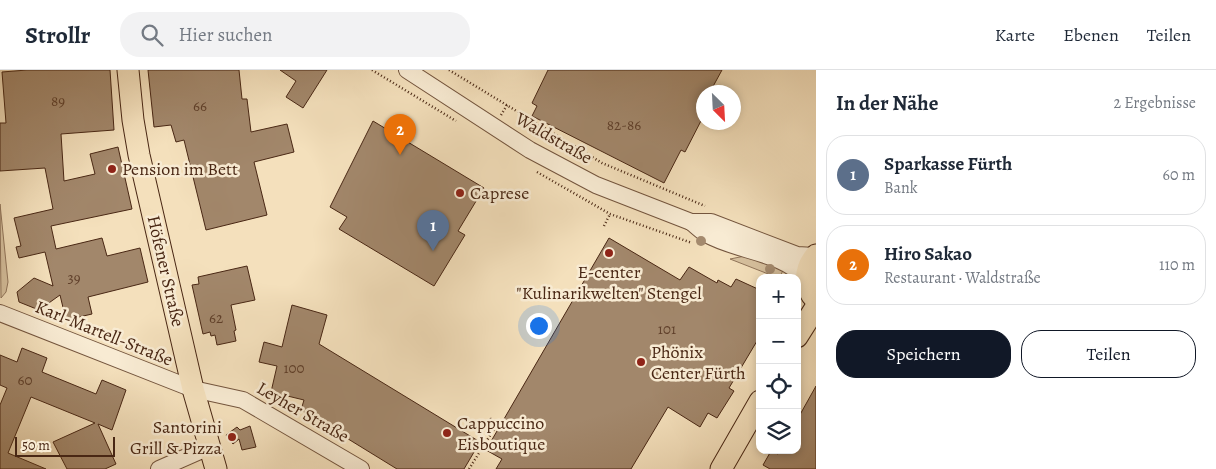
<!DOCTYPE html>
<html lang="de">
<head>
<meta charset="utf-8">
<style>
  body { margin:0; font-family:Alegreya,serif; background:#f2f2f3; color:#1f2937 }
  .controls { position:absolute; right:15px; bottom:15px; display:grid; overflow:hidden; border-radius:10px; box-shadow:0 2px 8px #0003 }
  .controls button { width:45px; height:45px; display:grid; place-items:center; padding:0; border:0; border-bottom:1px solid #e0e1e3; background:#fff; color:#1f2937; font:25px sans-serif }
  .compass { position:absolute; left:696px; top:15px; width:45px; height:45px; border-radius:50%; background:#fff; box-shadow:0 2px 8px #0003; rotate:156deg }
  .scale { position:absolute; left:15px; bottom:12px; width:100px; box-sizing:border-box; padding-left:5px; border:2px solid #492714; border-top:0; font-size:14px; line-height:18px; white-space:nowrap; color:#492714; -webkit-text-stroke:4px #f8ebd3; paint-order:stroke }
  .you { position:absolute; left:538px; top:255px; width:18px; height:18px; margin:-12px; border:4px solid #fff; border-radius:50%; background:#1a73e8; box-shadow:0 0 0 8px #1a73e833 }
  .badge { display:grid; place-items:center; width:32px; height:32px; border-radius:50%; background:#111827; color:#fff; font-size:16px; font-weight:700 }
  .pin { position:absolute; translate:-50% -41px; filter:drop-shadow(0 1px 2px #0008) }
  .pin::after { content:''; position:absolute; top:26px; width:18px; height:15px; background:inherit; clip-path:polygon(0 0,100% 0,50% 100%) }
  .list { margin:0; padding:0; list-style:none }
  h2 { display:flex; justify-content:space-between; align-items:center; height:65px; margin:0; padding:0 20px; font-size:21px }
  h2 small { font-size:16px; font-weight:400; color:#747a83 }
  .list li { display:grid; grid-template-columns:32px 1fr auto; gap:15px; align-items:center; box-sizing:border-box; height:80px; margin:0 10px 10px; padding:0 10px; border:1px solid #e0e1e3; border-radius:20px }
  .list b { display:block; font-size:19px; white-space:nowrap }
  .list p { margin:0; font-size:16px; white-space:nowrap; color:#747a83 }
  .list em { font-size:16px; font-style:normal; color:#747a83 }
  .actions { display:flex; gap:10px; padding:15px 20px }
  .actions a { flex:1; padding:11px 0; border:1px solid #111827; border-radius:20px; text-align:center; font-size:18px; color:#111827 }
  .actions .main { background:#111827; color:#fff }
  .icon { flex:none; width:28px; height:28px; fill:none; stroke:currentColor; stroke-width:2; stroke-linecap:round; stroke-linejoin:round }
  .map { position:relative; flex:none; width:816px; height:399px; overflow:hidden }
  header { display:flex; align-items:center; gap:30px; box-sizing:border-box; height:70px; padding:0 25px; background:#fff; border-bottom:1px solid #e0e1e3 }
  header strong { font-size:24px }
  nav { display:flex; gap:28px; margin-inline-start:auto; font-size:18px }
  .search { width:350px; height:45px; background:#f2f2f3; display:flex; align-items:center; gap:12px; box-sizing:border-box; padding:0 18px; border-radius:20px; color:#747a83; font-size:19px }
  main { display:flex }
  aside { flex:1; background:#fff }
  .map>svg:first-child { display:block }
  .green { fill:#d7c19f; stroke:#90745a }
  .building { fill:#a2876b; stroke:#492714 }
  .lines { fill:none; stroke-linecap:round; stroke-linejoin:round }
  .minor-casing { stroke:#74553e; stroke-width:18 }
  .major-casing { stroke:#492714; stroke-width:23 }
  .path { stroke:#492714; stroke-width:2.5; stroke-dasharray:1 2.5; stroke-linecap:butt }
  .minor { stroke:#f8ebd3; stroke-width:16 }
  .major { stroke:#f4e0bc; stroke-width:21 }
  .tree { fill:#a58b6f }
  .poi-dot { fill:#8f2418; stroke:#f8ebd3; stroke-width:2 }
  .labels { text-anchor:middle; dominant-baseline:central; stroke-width:5; stroke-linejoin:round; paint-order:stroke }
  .number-label { font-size:15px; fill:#5f3f2a }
  .street-label { font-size:18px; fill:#492714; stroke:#f8ebd3 }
  .poi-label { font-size:18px; fill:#492714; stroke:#f8ebd3; text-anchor:start }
</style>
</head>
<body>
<header>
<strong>Strollr</strong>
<div class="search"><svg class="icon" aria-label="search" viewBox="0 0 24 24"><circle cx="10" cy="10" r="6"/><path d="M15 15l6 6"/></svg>Hier suchen</div>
<nav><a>Karte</a><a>Ebenen</a><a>Teilen</a></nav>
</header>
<main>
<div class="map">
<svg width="816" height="399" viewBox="0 0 816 399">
  <rect width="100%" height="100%" fill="#f4e0bc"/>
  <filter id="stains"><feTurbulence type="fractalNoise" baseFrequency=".004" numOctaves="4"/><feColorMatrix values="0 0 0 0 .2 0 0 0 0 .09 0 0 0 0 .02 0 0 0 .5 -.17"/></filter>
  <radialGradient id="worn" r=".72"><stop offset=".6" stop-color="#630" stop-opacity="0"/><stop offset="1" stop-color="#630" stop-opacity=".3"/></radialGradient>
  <g class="green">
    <polygon points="0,134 8,212 6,222 1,228"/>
    <polygon points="745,186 783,200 781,205 776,207 730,189"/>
  </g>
  <g class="building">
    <polygon points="27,0 110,0 114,60 61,64 64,111 95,104 90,84 118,77 132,139 51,156 56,179 102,168 107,186 140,178 148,212 88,227 92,244 66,250 60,225 39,240 19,232 17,222 34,208 53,216 45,182 19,188 16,177 21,176 14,148 53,139 45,98 0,101 0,53 6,53 2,2"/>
    <polygon points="148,0 239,0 242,29 247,29 251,62 287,54 294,82 254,92 267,145 206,160 184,70 176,72 171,55 154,57"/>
    <polygon points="280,0 327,0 303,38 286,27 296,11"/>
    <polygon points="548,0 722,0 710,22 704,22 704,45 685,82 681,80 664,113 532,46 537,36 532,33"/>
    <polygon points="373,51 484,118 458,161 465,165 434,216 339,159 347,147 330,137"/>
    <polygon points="609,168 680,210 689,197 717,213 718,210 731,217 736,209 760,220 760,266 729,318 734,321 717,348 708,343 700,357 668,337 631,399 496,399 502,389 486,380"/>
    <polygon points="247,196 255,230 231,235 236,260 234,261 236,271 217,275 215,265 211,266 210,262 203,264 192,215 199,214 198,207"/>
    <polygon points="292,235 327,245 319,274 480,372 464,399 397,399 301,340 304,330 271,322 277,296 259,292 264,272 282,277"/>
    <polygon points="22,278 47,288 42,302 96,324 102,310 126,320 112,360 98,354 116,394 105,399 67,399 53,372 95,353 31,327 8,383 46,399 0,399 0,335 7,318 0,315 0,285 17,292"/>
    <polygon points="816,316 816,399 770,399 763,395 771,381 778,384 780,380 797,380 797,350"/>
    <polygon points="250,356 256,377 242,380 239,369 233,374 226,365 237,357 240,360"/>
  </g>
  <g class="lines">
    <g class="minor-casing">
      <g id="minor">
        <polyline points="407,0 530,80 596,115 691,152 711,152 797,185 815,186"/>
        <path d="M691,152C696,156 701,161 706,164C737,182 781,181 806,209"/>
        <polyline points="0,243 193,319 243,330 361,399"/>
        <polyline points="159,399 209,377"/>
      </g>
    </g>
    <g class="major-casing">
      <g id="major">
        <polyline points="128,0 133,50 139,85 193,319 216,399"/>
        <path d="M816,185C804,199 803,217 816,230"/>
        <polyline points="797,267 816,237"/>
        <polyline points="721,399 760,331"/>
      </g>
    </g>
    <g class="path">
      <polyline points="372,0 456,51"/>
      <polyline points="449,0 602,93 705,136"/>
      <polyline points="501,45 507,35"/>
      <polyline points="537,102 610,144 692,173"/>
      <polyline points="604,156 610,144"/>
      <polyline points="469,399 496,356 489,347"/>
    </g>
    <use href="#minor" class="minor"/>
    <use href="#major" class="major"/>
  </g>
  <g class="tree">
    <circle cx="701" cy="171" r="5"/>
    <circle cx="770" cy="199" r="5"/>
  </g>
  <g class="poi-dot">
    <circle cx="112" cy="99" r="5"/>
    <circle cx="460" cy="123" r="5"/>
    <circle cx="609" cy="183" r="5"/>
    <circle cx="641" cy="292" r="5"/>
    <circle cx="447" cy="363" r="5"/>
    <circle cx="232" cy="367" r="5"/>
  </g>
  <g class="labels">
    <g class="number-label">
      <text x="58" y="31">89</text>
      <text x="200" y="36">66</text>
      <text x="624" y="55">82-86</text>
      <text x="74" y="208">39</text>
      <text x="216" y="248">62</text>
      <text x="667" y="259">101</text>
      <text x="294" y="298">100</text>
      <text x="25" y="310">60</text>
    </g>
    <g class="street-label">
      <text transform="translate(554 68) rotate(30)">Waldstraße</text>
      <text transform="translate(166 201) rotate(77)">Höfener Straße</text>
      <text transform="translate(104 263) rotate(22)">Karl-Martell-Straße</text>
      <text transform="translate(303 342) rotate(30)">Leyher Straße</text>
    </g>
    <g class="poi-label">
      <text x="122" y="99">Pension im Bett</text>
      <text x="470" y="123">Caprese</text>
      <text x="609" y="202" text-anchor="middle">E-center<tspan x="609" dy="21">"Kulinarikwelten" Stengel</tspan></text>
      <text x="651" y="282">Phönix<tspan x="651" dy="21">Center Fürth</tspan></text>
      <text x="457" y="353">Cappuccino<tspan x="457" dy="21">Eisboutique</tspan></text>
      <text x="222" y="357" text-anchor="end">Santorini<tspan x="222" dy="21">Grill &amp; Pizza</tspan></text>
    </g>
  </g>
  <rect width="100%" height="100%" filter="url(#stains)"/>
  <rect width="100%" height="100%" fill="url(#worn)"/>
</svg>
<div class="controls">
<button>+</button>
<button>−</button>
<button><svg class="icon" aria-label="locate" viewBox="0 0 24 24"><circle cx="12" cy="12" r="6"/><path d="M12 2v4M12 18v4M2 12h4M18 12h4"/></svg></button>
<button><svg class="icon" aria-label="layers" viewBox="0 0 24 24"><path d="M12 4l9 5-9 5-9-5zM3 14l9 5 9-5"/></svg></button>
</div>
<svg class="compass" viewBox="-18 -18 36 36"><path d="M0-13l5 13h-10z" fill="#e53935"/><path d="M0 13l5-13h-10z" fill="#747a83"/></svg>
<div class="scale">50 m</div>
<div class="you"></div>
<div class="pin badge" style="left:433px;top:181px;background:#5c6f8a">1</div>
<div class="pin badge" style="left:400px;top:85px;background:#e8710a">2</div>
</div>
<aside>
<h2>In der Nähe<small>2 Ergebnisse</small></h2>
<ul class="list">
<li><span class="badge" style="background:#5c6f8a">1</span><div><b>Sparkasse Fürth</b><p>Bank</p></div><em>60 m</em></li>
<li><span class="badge" style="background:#e8710a">2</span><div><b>Hiro Sakao</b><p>Restaurant · Waldstraße</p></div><em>110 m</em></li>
</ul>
<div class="actions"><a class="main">Speichern</a><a>Teilen</a></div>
</aside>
</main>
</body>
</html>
